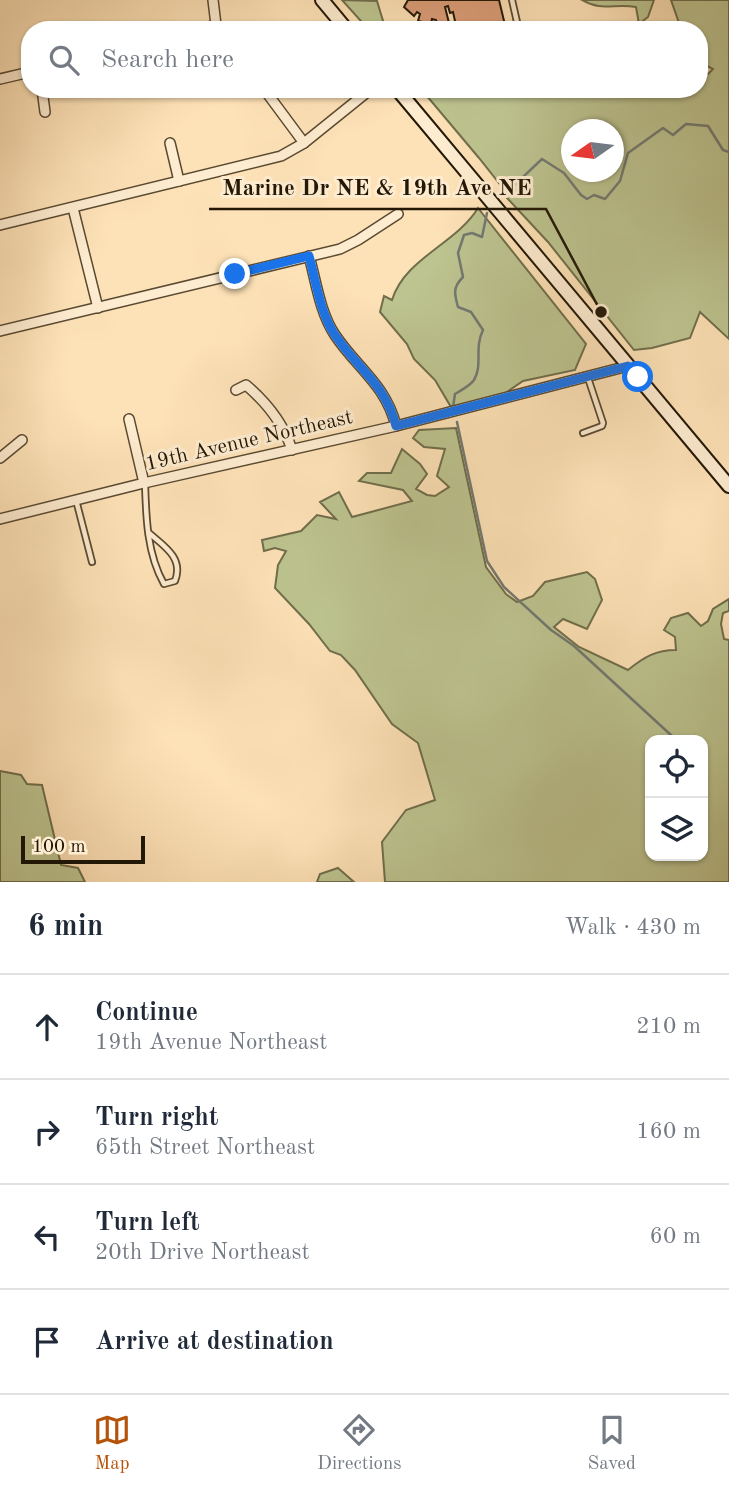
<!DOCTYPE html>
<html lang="en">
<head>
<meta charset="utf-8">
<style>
  body { margin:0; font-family:"Old Standard TT",serif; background:#f6f6f7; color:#1f2937 }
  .controls { position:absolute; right:21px; bottom:21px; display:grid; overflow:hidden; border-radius:14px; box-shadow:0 2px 5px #0004 }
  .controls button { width:63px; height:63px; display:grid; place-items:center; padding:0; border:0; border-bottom:2px solid #e0e1e3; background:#fff; color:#1f2937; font:35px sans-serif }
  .compass { position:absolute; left:561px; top:119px; width:63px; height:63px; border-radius:50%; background:#fff; box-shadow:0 2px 5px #0004; rotate:256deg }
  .scale { position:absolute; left:21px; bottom:18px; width:124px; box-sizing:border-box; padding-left:7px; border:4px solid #231706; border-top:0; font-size:19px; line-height:24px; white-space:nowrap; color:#231706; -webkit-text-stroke:5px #feecd0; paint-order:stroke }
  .stop { position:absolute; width:21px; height:21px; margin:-16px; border:5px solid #1a73e8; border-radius:50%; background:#fff }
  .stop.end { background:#1a73e8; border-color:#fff; box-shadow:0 2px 7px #0008 }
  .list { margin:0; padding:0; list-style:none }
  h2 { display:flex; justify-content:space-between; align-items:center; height:91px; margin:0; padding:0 28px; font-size:30px }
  h2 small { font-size:23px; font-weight:400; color:#747a83 }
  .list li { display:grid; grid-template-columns:46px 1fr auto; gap:21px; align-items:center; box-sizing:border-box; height:105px; padding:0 28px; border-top:2px solid #e0e1e3 }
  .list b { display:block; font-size:26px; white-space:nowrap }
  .list p { margin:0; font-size:23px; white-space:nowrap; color:#747a83 }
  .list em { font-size:23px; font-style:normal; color:#747a83 }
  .icon { flex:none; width:38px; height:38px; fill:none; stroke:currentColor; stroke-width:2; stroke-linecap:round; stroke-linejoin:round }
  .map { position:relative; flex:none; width:729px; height:882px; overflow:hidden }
  .search { position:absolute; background:#fff; box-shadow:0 2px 5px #0004; left:21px; right:21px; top:21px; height:77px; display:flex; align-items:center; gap:18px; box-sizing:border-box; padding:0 24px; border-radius:28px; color:#747a83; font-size:26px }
  .sheet { height:511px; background:#fff }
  nav { display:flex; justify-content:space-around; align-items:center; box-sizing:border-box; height:98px; border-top:2px solid #e0e1e3; background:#fff; font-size:19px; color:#747a83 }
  nav a { display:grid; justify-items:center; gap:4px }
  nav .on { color:#b45309 }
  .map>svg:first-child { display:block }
  .green { fill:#bdc490; stroke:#706e4b; stroke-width:2; fill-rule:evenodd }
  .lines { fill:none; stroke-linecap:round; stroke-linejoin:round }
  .stream { stroke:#727972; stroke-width:2.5 }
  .building { fill:#db9e78; stroke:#231706; stroke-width:2 }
  .lane-casing { stroke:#5a4a32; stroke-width:8 }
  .street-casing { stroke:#5a4a32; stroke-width:12 }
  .secondary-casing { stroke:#231706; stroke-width:16 }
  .lane { stroke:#feecd0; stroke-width:4.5 }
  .street { stroke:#feecd0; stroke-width:9 }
  .secondary { stroke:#feecd0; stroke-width:12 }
  .route { stroke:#1a73e8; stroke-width:9 }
  .labels { text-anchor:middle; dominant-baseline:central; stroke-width:6; stroke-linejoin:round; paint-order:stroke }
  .street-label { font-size:21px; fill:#231706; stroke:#feecd0 }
  .leader { fill:none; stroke:#231706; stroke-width:2.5 }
  .callout-dot { fill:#231706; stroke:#feecd0; stroke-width:2.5 }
  .callout-label { font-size:23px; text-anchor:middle; font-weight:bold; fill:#231706; stroke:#feecd0; stroke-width:6; stroke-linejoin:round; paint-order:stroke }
</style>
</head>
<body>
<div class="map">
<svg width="729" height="882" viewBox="0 0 729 882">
  <rect width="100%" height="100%" fill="#fee2b7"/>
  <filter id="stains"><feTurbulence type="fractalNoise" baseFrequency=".00286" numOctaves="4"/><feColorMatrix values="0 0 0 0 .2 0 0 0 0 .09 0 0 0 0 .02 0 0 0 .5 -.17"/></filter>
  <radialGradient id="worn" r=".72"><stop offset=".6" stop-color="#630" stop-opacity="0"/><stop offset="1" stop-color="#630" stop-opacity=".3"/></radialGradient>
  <g class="green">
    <polygon points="342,0 377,1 384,24 389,30 369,30"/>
    <path d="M582,0H654L648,17L639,24L636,7C614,3 602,12 582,0Z"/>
    <path d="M671,0H729V339L700,312L690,338L652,348L634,350L548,242L507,198L502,187L479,158L421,89H699V70L708,74L713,69L699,62V30H675L679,23ZM572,130H614V172H572Z"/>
    <path d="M478,208L586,344L575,370L523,381L501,396L451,407L435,380L414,359L407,344L380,312L384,296L392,300C405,258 456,244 478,208Z"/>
    <path d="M456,428L486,567L506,594L517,602L533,596L545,582L587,572L595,579L602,600L587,629L563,619L554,627L579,647L628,670C644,657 656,650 676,650L675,637L664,630L671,618L688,613L701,626L708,621L713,609L729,599V611L723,613L721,624L724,639L729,640V882H385L382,842L406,810L435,800L418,743L392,724L355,670L341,655L330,651L309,624L275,588L278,565L286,551L275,548L264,551L262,540L301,531L317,515L336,519L320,502L339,492L352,517L412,501L403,490L359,481L367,473H391L402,449L420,464L427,474L416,489L427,495L435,496L449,487L437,476L445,449L424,447L413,438L419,430ZM650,740H703V856H650Z"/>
    <polygon points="0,771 21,775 27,784 42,785 61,865 78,868 85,882 0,882"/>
    <polygon points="338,868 354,882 317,882 320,874"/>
  </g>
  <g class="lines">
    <g class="stream">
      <polyline points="506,193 542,159 564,173 581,195 587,199 594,195 605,199 620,181 628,153 663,128 673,135 686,124 708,126 723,150 729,152"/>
      <path d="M453,407L455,394C461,390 470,386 474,380C483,365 474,348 483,330L471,312L458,307C454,293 453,287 463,277L458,253L464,235L472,233L482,237L487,213"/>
      <polyline points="457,422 487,561 504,587 551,630 574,646 672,736 688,740"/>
    </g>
  </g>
  <polygon class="building" points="408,0 499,0 505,25 486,30 457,30 453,12 450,13 448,6 445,7 449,23 437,26 436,20 432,19 431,24 418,21 420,14 417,12 414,16 404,7"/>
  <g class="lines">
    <g class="lane-casing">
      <g id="lane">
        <polyline points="509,30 516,27 517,22 512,0"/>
        <polyline points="583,433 602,426 603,423 588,378"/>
        <path d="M145,483C146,517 147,554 164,584L175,581C184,558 164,546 149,533"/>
        <polyline points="76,500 92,562"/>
      </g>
    </g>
    <g class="street-casing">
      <g id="street">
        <polyline points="213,0 216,25 220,30"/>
        <polyline points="197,30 216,25"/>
        <polyline points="0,79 30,72"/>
        <polyline points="42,89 45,112"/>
        <polyline points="264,89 304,143"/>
        <polyline points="170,143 179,181"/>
        <polyline points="73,208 98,308"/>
        <polyline points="0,225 281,156 304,143 371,89"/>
        <path d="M309,256C316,281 320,313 335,335C357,368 386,385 396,426"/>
        <polyline points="0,331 340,249 358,240 398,214"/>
        <path d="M236,390L246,385C266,402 284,425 292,450"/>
        <polyline points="129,419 144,483"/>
        <polyline points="0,458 22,440"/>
        <polyline points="0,519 144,483 396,426 628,366"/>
      </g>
    </g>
    <g class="secondary-casing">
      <g id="secondary">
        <polyline points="322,0 347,30"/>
        <polyline points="397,89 729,486"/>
      </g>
    </g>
    <use href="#lane" class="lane"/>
    <use href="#street" class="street"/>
    <use href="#secondary" class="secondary"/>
  </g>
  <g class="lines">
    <path class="route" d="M235,274L309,256C316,281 320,313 335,335C357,368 386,385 396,426L628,366L638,377"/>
  </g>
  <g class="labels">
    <g class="street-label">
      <text transform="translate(249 441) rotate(-13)">19th Avenue Northeast</text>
    </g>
  </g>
  <path class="leader" d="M601 312L546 209H209"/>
  <circle class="callout-dot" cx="601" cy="312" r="7"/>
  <g class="callout-label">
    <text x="377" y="195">Marine Dr NE &amp; 19th Ave NE</text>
  </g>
  <rect width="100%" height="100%" filter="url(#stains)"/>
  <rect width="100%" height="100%" fill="url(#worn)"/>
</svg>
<div class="controls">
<button><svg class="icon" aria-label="locate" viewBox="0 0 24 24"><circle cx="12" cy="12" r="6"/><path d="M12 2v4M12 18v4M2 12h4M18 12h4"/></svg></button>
<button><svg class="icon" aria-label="layers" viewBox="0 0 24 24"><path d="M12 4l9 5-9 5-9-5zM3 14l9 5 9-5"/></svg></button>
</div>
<svg class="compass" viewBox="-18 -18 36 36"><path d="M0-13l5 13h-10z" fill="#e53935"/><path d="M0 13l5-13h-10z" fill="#747a83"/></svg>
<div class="scale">100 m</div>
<div class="stop" style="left:638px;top:377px"></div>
<div class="stop end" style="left:235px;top:274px"></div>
<div class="search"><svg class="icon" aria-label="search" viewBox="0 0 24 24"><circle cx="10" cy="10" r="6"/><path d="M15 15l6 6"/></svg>Search here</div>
</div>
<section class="sheet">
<h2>6 min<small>Walk · 430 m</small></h2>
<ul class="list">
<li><svg class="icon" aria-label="ahead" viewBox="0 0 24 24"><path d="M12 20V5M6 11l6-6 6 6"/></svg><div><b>Continue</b><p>19th Avenue Northeast</p></div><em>210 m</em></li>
<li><svg class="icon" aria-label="right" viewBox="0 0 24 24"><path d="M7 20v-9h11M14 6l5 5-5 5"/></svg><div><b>Turn right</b><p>65th Street Northeast</p></div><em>160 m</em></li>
<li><svg class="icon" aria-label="left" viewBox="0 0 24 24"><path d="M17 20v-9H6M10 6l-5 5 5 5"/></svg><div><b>Turn left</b><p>20th Drive Northeast</p></div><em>60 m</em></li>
<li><svg class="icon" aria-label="arrive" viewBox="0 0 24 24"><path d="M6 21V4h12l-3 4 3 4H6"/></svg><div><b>Arrive at destination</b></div></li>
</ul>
</section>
<nav>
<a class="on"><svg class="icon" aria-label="map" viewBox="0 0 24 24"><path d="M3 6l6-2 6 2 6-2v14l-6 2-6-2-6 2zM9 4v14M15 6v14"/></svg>Map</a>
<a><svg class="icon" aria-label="directions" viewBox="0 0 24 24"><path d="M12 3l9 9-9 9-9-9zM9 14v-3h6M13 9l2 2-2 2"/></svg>Directions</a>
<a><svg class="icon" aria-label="saved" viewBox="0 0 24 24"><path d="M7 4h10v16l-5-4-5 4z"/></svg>Saved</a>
</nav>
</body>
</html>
